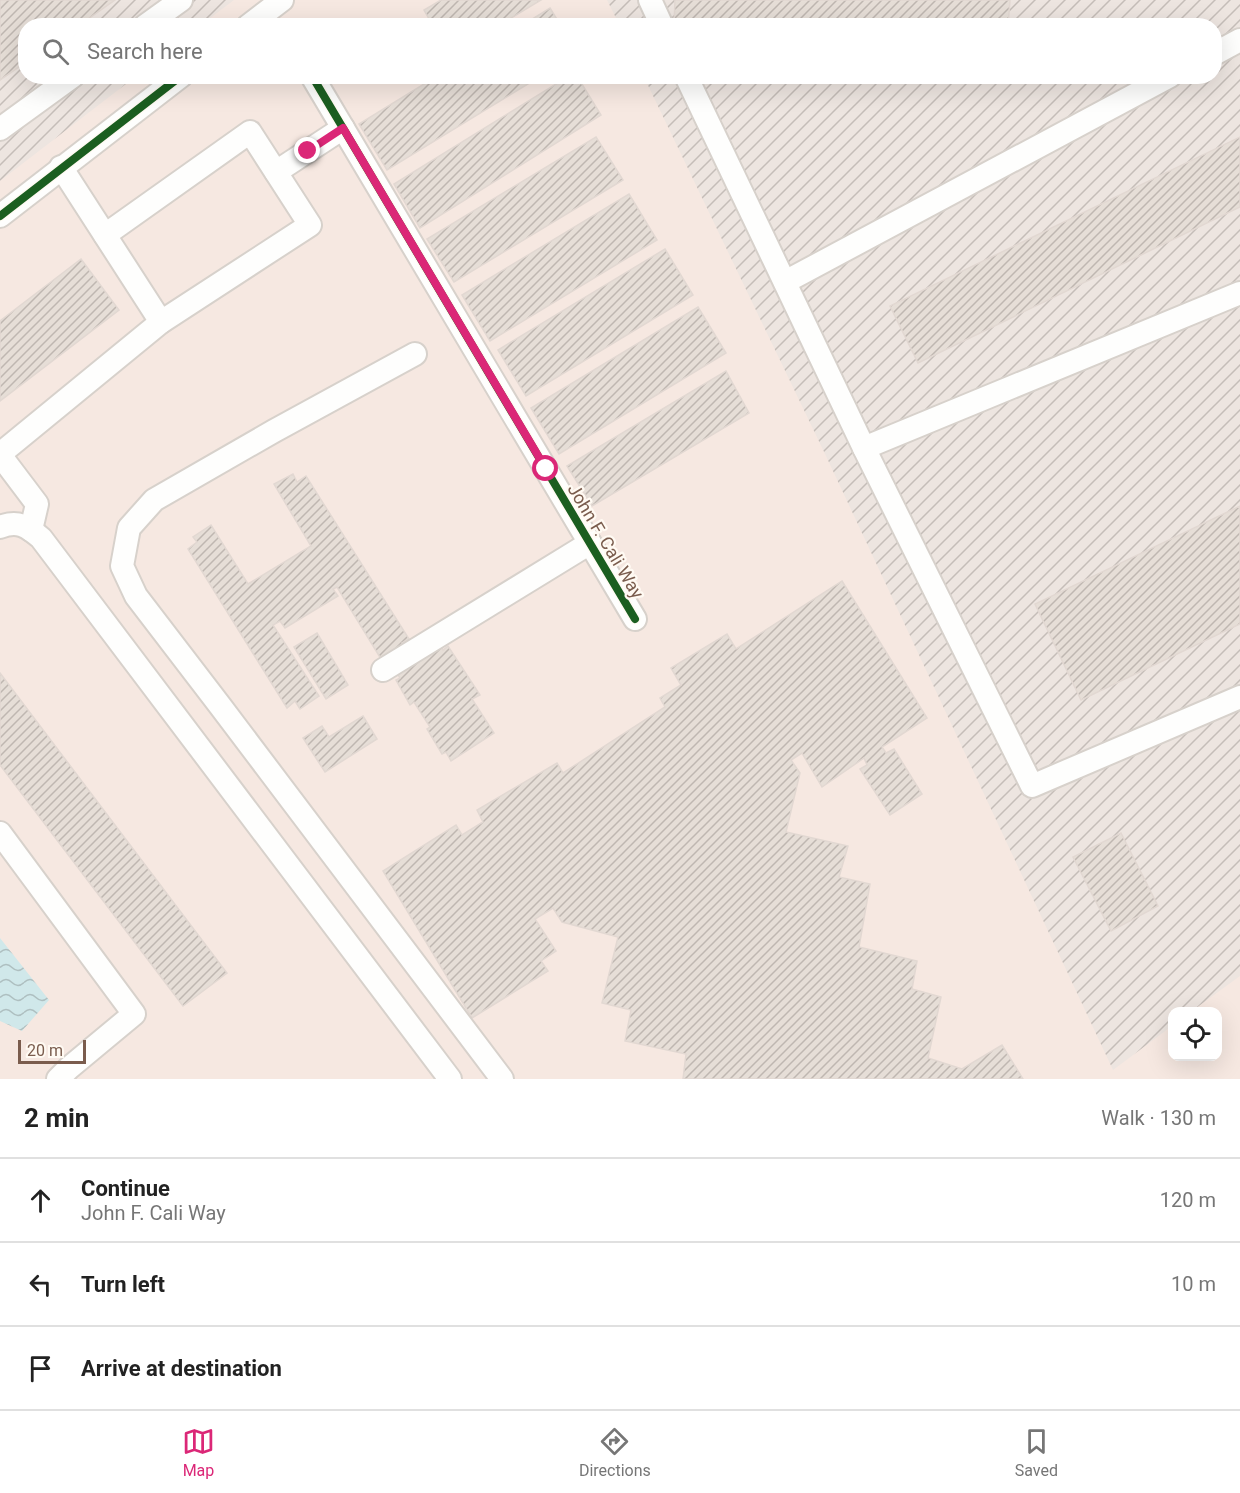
<!DOCTYPE html>
<html lang="en">
<head>
<meta charset="utf-8">
<style>
  body { margin:0; font-family:Roboto,sans-serif; background:#f2f2f2; color:#222 }
  .controls { position:absolute; right:18px; bottom:18px; display:grid; overflow:hidden; border-radius:12px; box-shadow:0 6px 24px #0002 }
  .controls button { width:54px; height:54px; display:grid; place-items:center; padding:0; border:0; border-bottom:2px solid #e0e0e0; background:#fff; color:#222; font:30px sans-serif }
  .scale { position:absolute; left:18px; bottom:15px; width:68px; box-sizing:border-box; padding-left:6px; border:3px solid #7a5c4d; border-top:0; font-size:16px; line-height:21px; white-space:nowrap; color:#7a5c4d; -webkit-text-stroke:4px #fffaf3; paint-order:stroke }
  .stop { position:absolute; width:18px; height:18px; margin:-14px; border:4px solid #db2777; border-radius:50%; background:#fff }
  .stop.end { background:#db2777; border-color:#fff; box-shadow:0 2px 6px #0008 }
  .list { margin:0; padding:0; list-style:none }
  h2 { display:flex; justify-content:space-between; align-items:center; height:78px; margin:0; padding:0 24px; font-size:26px }
  h2 small { font-size:20px; font-weight:400; color:#767676 }
  .list li { display:grid; grid-template-columns:39px 1fr auto; gap:18px; align-items:center; box-sizing:border-box; height:84px; padding:0 24px; border-top:2px solid #e0e0e0 }
  .list b { display:block; font-size:22px; white-space:nowrap }
  .list p { margin:0; font-size:20px; white-space:nowrap; color:#767676 }
  .list em { font-size:20px; font-style:normal; color:#767676 }
  .icon { flex:none; width:33px; height:33px; fill:none; stroke:currentColor; stroke-width:2; stroke-linecap:round; stroke-linejoin:round }
  .map { position:relative; flex:none; width:1240px; height:1079px; overflow:hidden }
  .search { position:absolute; background:#fff; box-shadow:0 6px 24px #0002; left:18px; right:18px; top:18px; height:66px; display:flex; align-items:center; gap:15px; box-sizing:border-box; padding:0 21px; border-radius:24px; color:#767676; font-size:22px }
  .sheet { height:330px; background:#fff }
  nav { display:flex; justify-content:space-around; align-items:center; box-sizing:border-box; height:84px; border-top:2px solid #e0e0e0; background:#fff; font-size:16px; color:#767676 }
  nav a { display:grid; justify-items:center; gap:3px }
  nav .on { color:#db2777 }
  .map>svg:first-child { display:block }
  .commercial { fill:#f6e8e1; fill-rule:evenodd }
  .industrial { fill:url(#industrial-furrows) }
  .water { fill:url(#water-waves) }
  .building { fill:url(#building-hatch); stroke:#e2d8d2; stroke-width:1.5 }
  .lines { fill:none; stroke-linecap:round; stroke-linejoin:round }
  .minor-casing { stroke:#d7d1cb; stroke-width:26 }
  .minor { stroke:#fefefd; stroke-width:22 }
  .cycleway-casing { stroke:#fffaf3; stroke-width:11 }
  .cycleway { stroke:#1b5e20; stroke-width:8 }
  .route { stroke:#db2777; stroke-width:8 }
  .labels { text-anchor:middle; dominant-baseline:central; stroke-width:4.5; stroke-linejoin:round; paint-order:stroke }
  .street-label { font-size:18px; fill:#7a5c4d; stroke:#fffaf3 }
</style>
</head>
<body>
<div class="map">
<svg width="1240" height="1079" viewBox="0 0 1240 1079">
  <defs>
    <pattern id="industrial-furrows" width="10" height="10" patternUnits="userSpaceOnUse" patternTransform="scale(1.5)"><rect width="10" height="10" fill="#ede5e0"/><path d="M-1 1l2-2M0 10L10 0M9 11l2-2" fill="none" stroke="#c5bdb8"/></pattern>
    <pattern id="water-waves" width="16" height="10" patternUnits="userSpaceOnUse" patternTransform="scale(1.5)"><rect width="16" height="10" fill="#d0e8ea"/><path d="M0 5q4-4 8 0t8 0" fill="none" stroke="#aebfc0"/></pattern>
    <pattern id="building-hatch" width="6" height="6" patternUnits="userSpaceOnUse" patternTransform="scale(1.5)"><rect width="6" height="6" fill="#e6ded7"/><path d="M-1 1l2-2M0 6l6-6M5 7l2-2" fill="none" stroke="#bfb7b1"/></pattern>
  </defs>
  <rect width="100%" height="100%" fill="#f9f5f0"/>
  <path class="commercial" d="M0,0H1240V1079H0ZM26,26H1214V76H26ZM1172,1012H1218V1056H1172Z"/>
  <g class="industrial">
    <polygon points="0,0 234,0 201,25 26,26 26,76 135,77 0,181"/>
    <polygon points="607,0 1240,0 1240,976 1192,1011 1172,1012 1172,1026 1113,1070 826,456 644,77 1214,76 1214,26 620,26"/>
  </g>
  <polygon class="water" points="0,938 49,1000 22,1031 0,1021"/>
  <g class="building">
    <polygon points="0,0 115,0 78,26 26,26 26,62 0,80"/>
    <polygon points="441,0 541,0 498,26 433,26 424,10"/>
    <polygon points="675,0 1010,0 1008,26 674,26"/>
    <polygon points="550,8 561,26 521,26"/>
    <polygon points="437,76 541,76 387,170 359,124"/>
    <polygon points="569,76 577,76 601,115 420,228 394,184"/>
    <polygon points="596,137 623,180 454,282 427,239"/>
    <polygon points="1240,137 1240,207 918,363 890,306"/>
    <polygon points="629,194 657,240 490,341 462,295"/>
    <polygon points="665,249 693,295 526,396 498,350"/>
    <polygon points="81,259 119,310 0,401 0,321"/>
    <polygon points="698,307 726,353 559,454 531,408"/>
    <polygon points="726,371 749,413 592,506 567,466"/>
    <polygon points="293,474 297,482 306,476 409,639 402,643 404,646 381,659 337,587 333,589 338,596 285,628 280,621 273,625 319,696 300,709 295,701 287,708 188,549 197,542 193,537 211,525 248,584 311,546 274,484"/>
    <polygon points="1240,506 1240,624 1081,700 1035,604"/>
    <polygon points="842,581 927,718 882,747 886,753 894,749 922,794 890,815 860,769 867,765 864,758 822,787 802,753 791,760 800,773 786,832 848,846 839,877 870,884 859,947 917,961 912,989 941,997 928,1058 962,1069 1002,1045 1023,1079 683,1079 686,1054 625,1041 631,1010 602,1003 618,937 562,922 553,908 535,919 556,951 541,961 548,971 472,1018 383,871 456,825 462,835 483,822 477,810 557,763 563,773 665,707 660,698 681,685 671,668 727,634 736,649"/>
    <polygon points="317,633 348,685 326,699 294,647"/>
    <polygon points="441,646 443,650 448,646 480,695 472,699 494,733 451,761 446,752 442,754 427,729 430,727 414,702 410,705 396,680 400,678 397,673"/>
    <polygon points="0,673 227,973 183,1006 0,765"/>
    <polygon points="363,716 377,739 325,772 303,738 322,726 329,737"/>
    <polygon points="1121,833 1158,906 1111,931 1073,857"/>
  </g>
  <g class="lines">
    <g class="minor-casing">
      <g id="minor">
        <polyline points="650,0 662,26"/>
        <polyline points="145,26 181,0"/>
        <polyline points="248,26 282,0"/>
        <polyline points="1214,54 1240,40"/>
        <polyline points="312,76 635,619"/>
        <polyline points="686,76 864,448"/>
        <polyline points="0,129 73,76"/>
        <polyline points="61,167 161,322"/>
        <polyline points="276,172 343,128"/>
        <polyline points="0,216 181,76"/>
        <polyline points="785,282 1170,76"/>
        <polyline points="1240,293 864,448 1032,786 1240,697"/>
        <polyline points="415,354 274,431 154,500 129,528 122,566 136,596 221,707 502,1079"/>
        <polyline points="0,454 161,322 310,225 250,132 105,235"/>
        <polyline points="0,455 37,504 31,530"/>
        <path d="M0,527C18,520 27,526 41,538L450,1079"/>
        <polyline points="383,670 590,543"/>
        <polyline points="0,833 134,1014 69,1068 58,1079"/>
      </g>
    </g>
    <use href="#minor" class="minor"/>
    <g class="cycleway-casing">
      <g id="cycleway">
        <polyline points="312,76 635,619"/>
        <polyline points="0,216 181,76"/>
      </g>
    </g>
    <use href="#cycleway" class="cycleway"/>
  </g>
  <g class="lines">
    <polyline class="route" points="308,151 343,128 546,469"/>
  </g>
  <g class="labels">
    <g class="street-label">
      <text transform="translate(606 541) rotate(59)">John F. Cali Way</text>
    </g>
  </g>
</svg>
<div class="controls">
<button><svg class="icon" aria-label="locate" viewBox="0 0 24 24"><circle cx="12" cy="12" r="6"/><path d="M12 2v4M12 18v4M2 12h4M18 12h4"/></svg></button>
</div>
<div class="scale">20 m</div>
<div class="stop" style="left:546px;top:469px"></div>
<div class="stop end" style="left:308px;top:151px"></div>
<div class="search"><svg class="icon" aria-label="search" viewBox="0 0 24 24"><circle cx="10" cy="10" r="6"/><path d="M15 15l6 6"/></svg>Search here</div>
</div>
<section class="sheet">
<h2>2 min<small>Walk · 130 m</small></h2>
<ul class="list">
<li><svg class="icon" aria-label="ahead" viewBox="0 0 24 24"><path d="M12 20V5M6 11l6-6 6 6"/></svg><div><b>Continue</b><p>John F. Cali Way</p></div><em>120 m</em></li>
<li><svg class="icon" aria-label="left" viewBox="0 0 24 24"><path d="M17 20v-9H6M10 6l-5 5 5 5"/></svg><div><b>Turn left</b></div><em>10 m</em></li>
<li><svg class="icon" aria-label="arrive" viewBox="0 0 24 24"><path d="M6 21V4h12l-3 4 3 4H6"/></svg><div><b>Arrive at destination</b></div></li>
</ul>
</section>
<nav>
<a class="on"><svg class="icon" aria-label="map" viewBox="0 0 24 24"><path d="M3 6l6-2 6 2 6-2v14l-6 2-6-2-6 2zM9 4v14M15 6v14"/></svg>Map</a>
<a><svg class="icon" aria-label="directions" viewBox="0 0 24 24"><path d="M12 3l9 9-9 9-9-9zM9 14v-3h6M13 9l2 2-2 2"/></svg>Directions</a>
<a><svg class="icon" aria-label="saved" viewBox="0 0 24 24"><path d="M7 4h10v16l-5-4-5 4z"/></svg>Saved</a>
</nav>
</body>
</html>
